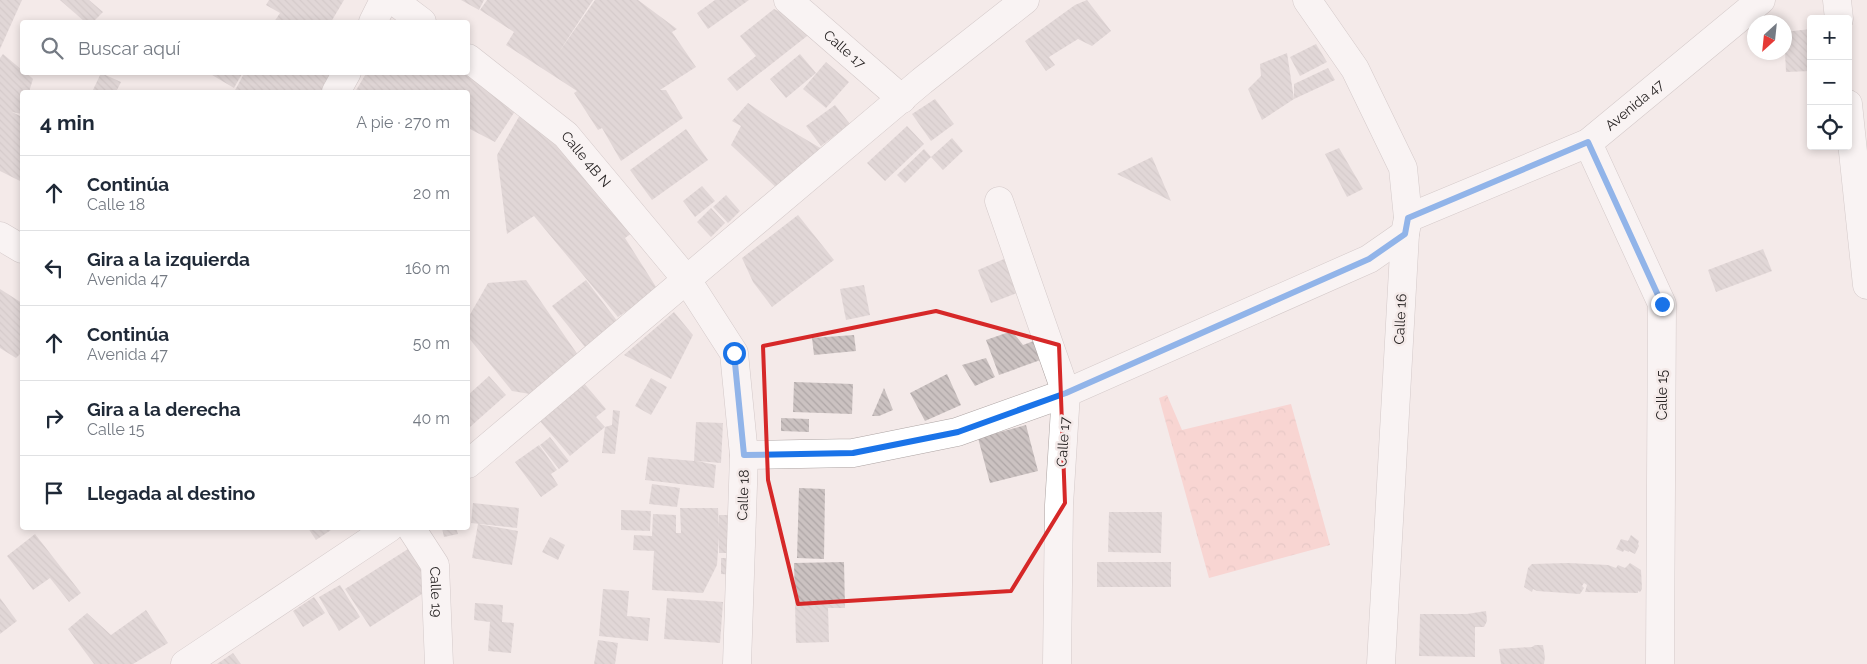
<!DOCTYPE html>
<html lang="es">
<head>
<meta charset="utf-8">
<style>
  body { margin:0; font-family:Raleway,sans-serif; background:#f6f6f7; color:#1f2937 }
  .controls { position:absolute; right:15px; top:15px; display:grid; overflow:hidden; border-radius:5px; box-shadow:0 2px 8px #0003 }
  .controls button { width:45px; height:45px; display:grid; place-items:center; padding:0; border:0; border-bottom:1px solid #e0e1e3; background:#fff; color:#1f2937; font:25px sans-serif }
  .compass { position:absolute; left:1747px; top:15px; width:45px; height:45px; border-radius:50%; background:#fff; box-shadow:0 2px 8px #0003; rotate:207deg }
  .stop { position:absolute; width:15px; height:15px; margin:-11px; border:4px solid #1a73e8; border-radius:50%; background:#fff }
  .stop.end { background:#1a73e8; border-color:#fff; box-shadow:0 1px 5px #0008 }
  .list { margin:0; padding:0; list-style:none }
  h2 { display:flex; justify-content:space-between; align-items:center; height:65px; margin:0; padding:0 20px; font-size:21px }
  h2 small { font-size:16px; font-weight:400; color:#747a83 }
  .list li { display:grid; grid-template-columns:32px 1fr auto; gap:15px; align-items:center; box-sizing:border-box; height:75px; padding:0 20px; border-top:1px solid #e0e1e3 }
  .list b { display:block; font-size:19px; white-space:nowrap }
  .list p { margin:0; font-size:16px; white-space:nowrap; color:#747a83 }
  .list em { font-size:16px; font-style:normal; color:#747a83 }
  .icon { flex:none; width:28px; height:28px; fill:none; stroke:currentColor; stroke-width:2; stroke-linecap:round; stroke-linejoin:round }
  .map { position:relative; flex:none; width:1867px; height:664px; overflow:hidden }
  .search { position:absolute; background:#fff; box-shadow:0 2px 8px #0003; left:20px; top:20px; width:450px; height:55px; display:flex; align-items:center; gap:12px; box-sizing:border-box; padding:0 18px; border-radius:5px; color:#747a83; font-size:19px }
  .panel { position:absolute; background:#fff; box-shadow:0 2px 8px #0003; left:20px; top:90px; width:450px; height:440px; border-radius:5px }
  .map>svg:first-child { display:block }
  .forest { fill:url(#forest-crowns) }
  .building { fill:url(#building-back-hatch) }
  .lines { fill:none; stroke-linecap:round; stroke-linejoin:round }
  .minor-casing { stroke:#ada4a3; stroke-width:29 }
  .tertiary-casing { stroke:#ada4a3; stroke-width:29 }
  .minor { stroke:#fff; stroke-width:28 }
  .tertiary { stroke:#fff; stroke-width:28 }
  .route { stroke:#1a73e8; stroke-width:6 }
  .marked { fill:none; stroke:#d62828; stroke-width:4; stroke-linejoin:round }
  .labels { text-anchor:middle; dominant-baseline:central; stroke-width:5; stroke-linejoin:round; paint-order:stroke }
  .street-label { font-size:14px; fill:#272323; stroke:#f4eae9 }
</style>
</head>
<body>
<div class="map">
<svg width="1867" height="664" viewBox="0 0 1867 664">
  <defs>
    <pattern id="forest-crowns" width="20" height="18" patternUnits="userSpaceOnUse" patternTransform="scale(1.25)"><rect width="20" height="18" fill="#fcbcb6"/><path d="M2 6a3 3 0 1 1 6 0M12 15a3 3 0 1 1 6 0" fill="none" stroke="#d8a19c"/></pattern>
    <pattern id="building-back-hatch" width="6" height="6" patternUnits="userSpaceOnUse" patternTransform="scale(1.25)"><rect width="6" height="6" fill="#cbc2c1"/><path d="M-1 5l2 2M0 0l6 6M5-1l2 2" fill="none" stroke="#aea6a6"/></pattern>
  </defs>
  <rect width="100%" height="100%" fill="#f4eae9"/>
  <polygon class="forest" points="1167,395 1182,430 1291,404 1330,545 1209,578 1159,398"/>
  <g class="building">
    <polygon points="0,0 22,0 0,49"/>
    <polygon points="60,0 89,0 103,12 93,22 85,22"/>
    <polygon points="269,0 344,0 331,22 274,22 280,13 266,5"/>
    <polygon points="461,0 484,0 479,10"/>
    <polygon points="487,0 593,0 559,52 595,0 638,0 677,29 672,32 696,67 660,90 666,90 683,118 621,161 602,128 598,130 574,93 577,91 506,45 514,32 480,10"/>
    <polygon points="715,0 749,0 708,29 697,13"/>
    <polygon points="1087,0 1111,31 1092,46 1078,39 1049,57 1055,65 1046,71 1025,41 1075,5"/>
    <polygon points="774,9 816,29 737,91 727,79 756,56 740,36"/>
    <polygon points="1811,29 1811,71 1786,72 1784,32"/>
    <polygon points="1316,44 1327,62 1300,76 1290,57"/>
    <polygon points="1287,53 1294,99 1294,84 1328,68 1335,80 1294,99 1262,120 1248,89 1261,76 1260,64"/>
    <polygon points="3,54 22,70 22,72 25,72 33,79 29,92 22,92 22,114 12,112 22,117 22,182 0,171 0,58"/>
    <polygon points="800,54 816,73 786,98 770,79"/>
    <polygon points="826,62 849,82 826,108 803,89"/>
    <polygon points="207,72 243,72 234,88"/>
    <polygon points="245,72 331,72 321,92 234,92"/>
    <polygon points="367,72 468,72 519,105 495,142 468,128 468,92 355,92"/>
    <polygon points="101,73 121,82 116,92 92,92"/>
    <polygon points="935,99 954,124 931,141 912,114"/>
    <polygon points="748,103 773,120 822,149 781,192 731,145 741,126 732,121"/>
    <polygon points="835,105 850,124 821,146 806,126"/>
    <polygon points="524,108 639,228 625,238 658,290 618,317 534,216 507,234 497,155"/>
    <polygon points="907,126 924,144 885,181 867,163"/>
    <polygon points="686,129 708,160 652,200 630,170"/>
    <polygon points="952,138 963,151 943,170 931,157"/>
    <polygon points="1339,148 1363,189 1347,197 1325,154"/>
    <polygon points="924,149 931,157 905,183 897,175"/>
    <polygon points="1152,157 1171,201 1117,174"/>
    <polygon points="702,186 715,201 695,217 683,201"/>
    <polygon points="726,195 740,211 728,223 713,207"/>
    <polygon points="711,208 725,223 711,237 697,222"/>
    <polygon points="798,215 834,260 772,307 753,282 742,258"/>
    <polygon points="1763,249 1772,271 1716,292 1708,270"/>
    <polygon points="1004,259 1017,293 991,303 978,270"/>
    <polygon points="526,280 578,355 530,394 512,391 468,337 468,318 488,283"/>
    <polygon points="586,280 618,322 585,347 552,306"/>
    <polygon points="864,285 870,315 846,320 840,289"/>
    <polygon points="0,289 22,303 22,352 16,358 0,348"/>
    <polygon points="674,312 693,335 671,379 624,355"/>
    <polygon points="1012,331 1023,345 1039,339 1046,358 999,375 986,340"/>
    <polygon points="854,335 856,351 814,355 812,338"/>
    <polygon points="986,358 995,377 975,386 962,365"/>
    <polygon points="947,374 961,405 925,421 910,393"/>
    <polygon points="489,376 506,395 470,427 468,425 468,395"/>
    <polygon points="651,378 667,387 651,415 635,406"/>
    <polygon points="583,382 606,409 596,417 605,427 612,425 613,410 620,411 615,454 602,453 605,427 570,456 539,420"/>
    <polygon points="794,382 853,384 852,414 793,412"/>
    <polygon points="884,388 893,410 879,416 872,416"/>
    <polygon points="781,418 809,419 809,432 781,431"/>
    <polygon points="696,422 723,423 721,463 697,461 716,465 714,488 645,480 648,457 694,461"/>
    <polygon points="1026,425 1038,471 990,483 978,438"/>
    <polygon points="550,437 569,461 559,469 540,445"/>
    <polygon points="539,445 557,470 551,474 558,485 541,497 515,462"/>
    <polygon points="652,484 680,488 677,507 649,504"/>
    <polygon points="799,488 825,489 824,559 797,558"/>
    <polygon points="473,503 519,508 517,528 471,523"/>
    <polygon points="680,508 718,508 719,528 719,515 739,515 739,553 719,553 719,536 717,565 703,593 652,590 654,551 633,550 634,535 652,536 653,514 676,515 676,533 681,533"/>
    <polygon points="621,510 651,511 650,531 621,530"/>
    <polygon points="1109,512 1162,512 1161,553 1108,552"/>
    <polygon points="478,524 518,531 512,565 472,558"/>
    <polygon points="308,528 334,528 316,540"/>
    <polygon points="442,528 456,528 458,534 444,537"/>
    <polygon points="35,534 81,593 69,602 50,578 33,590 7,556"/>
    <polygon points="1631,535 1639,541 1638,544 1639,546 1635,554 1629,551 1629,552 1624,550 1623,552 1616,549 1621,539 1628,541"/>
    <polygon points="550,537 565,545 558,560 542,552"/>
    <polygon points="408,549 433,587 370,627 345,589"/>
    <polygon points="721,558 738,558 738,575 721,574"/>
    <polygon points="844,562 845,608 828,608 829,642 796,643 794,563"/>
    <rect x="1097" y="562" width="74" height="25"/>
    <polygon points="1568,563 1608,565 1616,568 1618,565 1625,568 1630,563 1641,570 1642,589 1640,592 1638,591 1638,593 1585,592 1587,585 1584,583 1582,586 1584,588 1580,594 1537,591 1533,589 1532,592 1524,587 1528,568 1532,564"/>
    <polygon points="340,585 360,617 339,631 319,597"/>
    <polygon points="603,589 629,591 627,616 650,618 648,641 599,636"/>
    <polygon points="314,597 325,613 303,627 293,611"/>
    <polygon points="0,598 17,621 0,634"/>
    <polygon points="667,598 723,602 720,643 664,639"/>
    <polygon points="475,603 503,605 502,622 514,623 511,653 488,651 490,622 474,620"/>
    <polygon points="146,610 168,643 133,664 94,664 68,629 87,613 111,635"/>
    <polygon points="1486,611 1487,621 1484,627 1475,627 1475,657 1419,656 1420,614 1467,614"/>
    <polygon points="598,640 618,643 615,664 594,664"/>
    <polygon points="1535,645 1543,645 1545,657 1544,664 1501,664 1499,649 1532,647"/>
    <polygon points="233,653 241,664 217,664"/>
  </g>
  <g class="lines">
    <g class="minor-casing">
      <g id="minor">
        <polyline points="393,0 422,22"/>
        <path id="s1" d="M788,0L902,99"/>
        <polyline points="1307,0 1355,69 1403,168 1408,218 1405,234 1381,664"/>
        <polyline points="1837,0 1839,19"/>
        <path id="s2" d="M468,58L566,135L687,280L734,353L744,455L737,664"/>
        <polyline points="1848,104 1867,285"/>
        <polyline points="1588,143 1662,304 1660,664"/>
        <polyline points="999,201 1066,393 1059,505 1057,664"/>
        <path id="s3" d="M1408,218L1588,143L1761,0"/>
        <polyline points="744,455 853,453 957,432 1066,393 1369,259 1405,234"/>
        <polyline points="468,464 922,81 1025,0"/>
      </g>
    </g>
    <g class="tertiary-casing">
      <g id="tertiary">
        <polyline points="373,22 384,0"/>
        <polyline points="336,92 347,72"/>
        <polyline points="0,236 22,249"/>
        <path id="s4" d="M411,528L435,565L439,664"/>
        <polyline points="185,664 389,528"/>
      </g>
    </g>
    <use href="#minor" class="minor"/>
    <use href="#tertiary" class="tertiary"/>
  </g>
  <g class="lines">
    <polyline class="route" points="734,353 744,455 853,453 958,432 1066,393 1369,259 1405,234 1408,218 1588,142 1662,304"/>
  </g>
  <path d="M0 0H1867V664H0ZM936,311L1059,345L1065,503L1011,591L798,604L768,480L763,346Z" fill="#f4eae9" fill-opacity=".55" fill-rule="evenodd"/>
  <path class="marked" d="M936,311L1059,345L1065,503L1011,591L798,604L768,480L763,346Z"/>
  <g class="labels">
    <g class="street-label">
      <text stroke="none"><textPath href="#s1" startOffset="75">Calle 17</textPath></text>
      <text stroke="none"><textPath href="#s3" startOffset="255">Avenida 47</textPath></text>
      <text stroke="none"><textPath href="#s2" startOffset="156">Calle 4B N</textPath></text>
      <text transform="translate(1400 319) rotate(-87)">Calle 16</text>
      <text transform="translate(1662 395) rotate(-90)">Calle 15</text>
      <text transform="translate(1063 442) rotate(-86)">Calle 17</text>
      <text transform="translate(743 495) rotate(-88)">Calle 18</text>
      <text stroke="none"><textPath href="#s4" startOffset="71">Calle 19</textPath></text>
    </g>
  </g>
</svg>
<div class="controls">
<button>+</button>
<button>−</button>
<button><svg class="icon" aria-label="locate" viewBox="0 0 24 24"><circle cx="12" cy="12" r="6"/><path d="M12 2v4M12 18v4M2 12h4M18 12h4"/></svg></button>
</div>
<svg class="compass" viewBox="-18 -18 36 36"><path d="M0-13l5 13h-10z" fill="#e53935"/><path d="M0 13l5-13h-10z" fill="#747a83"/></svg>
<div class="stop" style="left:734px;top:353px"></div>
<div class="stop end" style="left:1662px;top:304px"></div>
<div class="search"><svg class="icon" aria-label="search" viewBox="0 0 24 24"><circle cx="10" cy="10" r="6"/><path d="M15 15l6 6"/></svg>Buscar aquí</div>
<section class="panel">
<h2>4 min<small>A pie · 270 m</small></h2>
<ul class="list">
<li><svg class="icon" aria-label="ahead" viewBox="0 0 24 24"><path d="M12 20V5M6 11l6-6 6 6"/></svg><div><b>Continúa</b><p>Calle 18</p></div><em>20 m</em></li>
<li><svg class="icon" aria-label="left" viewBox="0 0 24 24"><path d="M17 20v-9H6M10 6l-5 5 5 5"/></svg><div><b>Gira a la izquierda</b><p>Avenida 47</p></div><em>160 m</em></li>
<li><svg class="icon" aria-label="ahead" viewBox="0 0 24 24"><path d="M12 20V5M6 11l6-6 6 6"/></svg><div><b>Continúa</b><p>Avenida 47</p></div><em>50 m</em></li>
<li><svg class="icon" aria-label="right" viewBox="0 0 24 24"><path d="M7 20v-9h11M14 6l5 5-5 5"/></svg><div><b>Gira a la derecha</b><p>Calle 15</p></div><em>40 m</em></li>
<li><svg class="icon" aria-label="arrive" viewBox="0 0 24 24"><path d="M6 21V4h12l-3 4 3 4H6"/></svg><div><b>Llegada al destino</b></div></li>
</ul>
</section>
</div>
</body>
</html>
